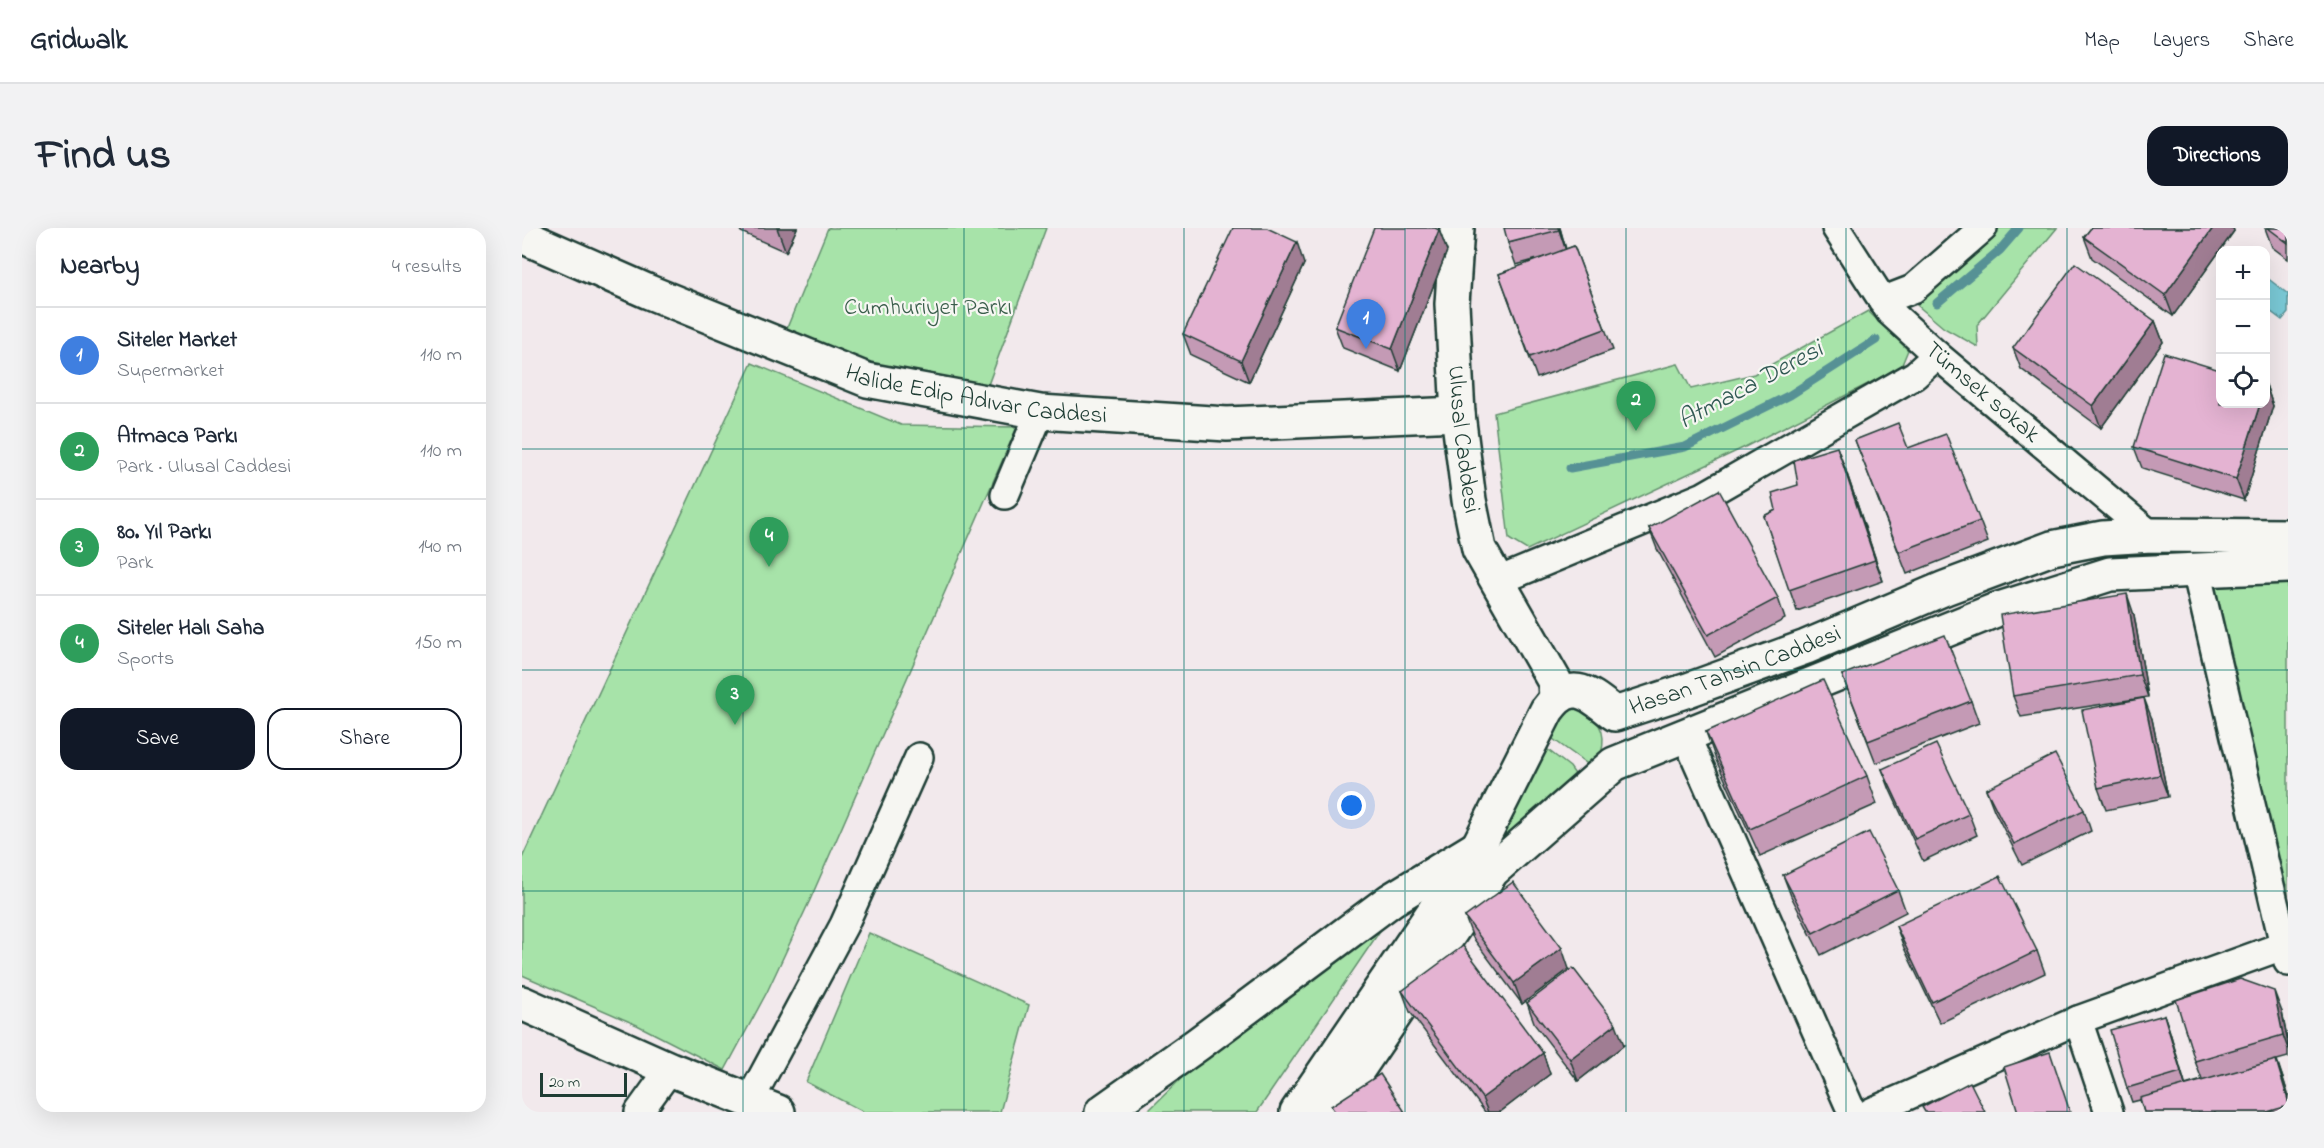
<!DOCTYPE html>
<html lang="en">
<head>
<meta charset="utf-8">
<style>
  body { margin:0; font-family:"Indie Flower",sans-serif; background:#f2f2f3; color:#1f2937 }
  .controls { position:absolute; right:18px; top:18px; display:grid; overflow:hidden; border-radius:12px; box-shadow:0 6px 24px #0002 }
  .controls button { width:54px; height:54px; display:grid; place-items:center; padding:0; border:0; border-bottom:2px solid #e0e1e3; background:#fff; color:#1f2937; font:30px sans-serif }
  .scale { position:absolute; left:18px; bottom:15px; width:87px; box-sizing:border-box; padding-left:6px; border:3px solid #1f3d34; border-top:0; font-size:16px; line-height:21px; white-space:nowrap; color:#1f3d34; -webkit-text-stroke:4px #f6f6f2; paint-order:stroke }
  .you { position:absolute; left:830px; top:578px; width:21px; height:21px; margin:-15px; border:4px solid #fff; border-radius:50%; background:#1a73e8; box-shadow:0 0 0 9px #1a73e833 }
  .badge { display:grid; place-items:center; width:39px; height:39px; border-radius:50%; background:#111827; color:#fff; font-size:20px; font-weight:700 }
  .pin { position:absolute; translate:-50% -50px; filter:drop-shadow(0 2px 3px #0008) }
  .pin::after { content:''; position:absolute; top:32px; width:21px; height:18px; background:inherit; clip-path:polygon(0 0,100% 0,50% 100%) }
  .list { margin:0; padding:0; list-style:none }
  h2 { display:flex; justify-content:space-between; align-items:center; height:78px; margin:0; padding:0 24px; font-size:26px }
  h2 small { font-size:20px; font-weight:400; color:#747a83 }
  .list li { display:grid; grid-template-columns:39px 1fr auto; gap:18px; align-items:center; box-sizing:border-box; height:96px; padding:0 24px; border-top:2px solid #e0e1e3 }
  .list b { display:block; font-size:22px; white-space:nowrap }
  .list p { margin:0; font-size:20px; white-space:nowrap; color:#747a83 }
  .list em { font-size:20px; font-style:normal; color:#747a83 }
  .actions { display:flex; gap:12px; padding:18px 24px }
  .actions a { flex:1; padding:14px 0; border:2px solid #111827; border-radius:18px; text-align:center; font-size:21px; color:#111827 }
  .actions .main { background:#111827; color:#fff }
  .icon { flex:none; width:33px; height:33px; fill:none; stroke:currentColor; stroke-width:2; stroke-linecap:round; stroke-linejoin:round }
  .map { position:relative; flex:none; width:1766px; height:884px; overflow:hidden; border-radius:18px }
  header { display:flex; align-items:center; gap:36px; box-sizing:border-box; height:84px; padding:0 30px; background:#fff; border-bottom:2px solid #e0e1e3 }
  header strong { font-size:28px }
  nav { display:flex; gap:33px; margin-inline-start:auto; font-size:21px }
  .intro { display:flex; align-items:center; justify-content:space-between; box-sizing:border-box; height:144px; padding:0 36px }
  h1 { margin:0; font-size:42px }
  .button { padding:15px 27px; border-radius:18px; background:#111827; color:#fff; font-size:21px; font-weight:700 }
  main { display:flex; gap:36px; padding:0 36px }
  aside { flex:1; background:#fff; border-radius:18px; box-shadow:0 6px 24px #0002 }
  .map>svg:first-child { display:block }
  .green { fill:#a7e3a9; stroke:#63906e; stroke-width:1.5 }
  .water { fill:#7ac9d6; stroke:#569195; stroke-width:1.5 }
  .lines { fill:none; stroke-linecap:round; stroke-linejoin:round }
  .stream { stroke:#569195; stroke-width:9 }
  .minor-casing { stroke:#1f3d34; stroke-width:32 }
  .tertiary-casing { stroke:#1f3d34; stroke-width:38 }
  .secondary-casing { stroke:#1f3d34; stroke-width:38 }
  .minor { stroke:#f6f6f2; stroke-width:27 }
  .tertiary { stroke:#f6f6f2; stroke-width:33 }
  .secondary { stroke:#f6f6f2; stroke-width:33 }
  .wall { fill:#c49ab5; stroke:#1f3d34; stroke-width:1.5 }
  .shaded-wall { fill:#a07d93; stroke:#1f3d34; stroke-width:1.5 }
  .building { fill:#e4b3d2; stroke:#1f3d34; stroke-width:1.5 }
  .grid { fill:none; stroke:#0f766e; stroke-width:1.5; stroke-opacity:0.55 }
  .labels { text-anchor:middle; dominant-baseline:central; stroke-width:4.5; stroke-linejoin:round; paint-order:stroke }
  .park-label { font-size:24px; fill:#3a5e4b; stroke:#f6f6f2 }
  .street-label { font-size:24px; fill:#1f3d34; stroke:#f6f6f2 }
  .water-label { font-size:26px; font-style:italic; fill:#315954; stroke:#f6f6f2 }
</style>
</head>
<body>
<header>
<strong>Gridwalk</strong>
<nav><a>Map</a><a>Layers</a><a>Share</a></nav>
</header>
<div class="intro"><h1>Find us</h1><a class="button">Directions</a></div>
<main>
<aside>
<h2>Nearby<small>4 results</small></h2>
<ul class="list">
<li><span class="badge" style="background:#3f7fe0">1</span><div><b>Siteler Market</b><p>Supermarket</p></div><em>110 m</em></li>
<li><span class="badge" style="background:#2e9e5b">2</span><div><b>Atmaca Parkı</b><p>Park · Ulusal Caddesi</p></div><em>110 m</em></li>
<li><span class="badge" style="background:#2e9e5b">3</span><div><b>80. Yıl Parkı</b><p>Park</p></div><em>140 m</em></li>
<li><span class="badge" style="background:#2e9e5b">4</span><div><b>Siteler Halı Saha</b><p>Sports</p></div><em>150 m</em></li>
</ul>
<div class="actions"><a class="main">Save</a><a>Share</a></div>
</aside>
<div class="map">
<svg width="1766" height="884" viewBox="0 0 1766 884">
  <rect width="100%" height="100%" fill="#f2e9ec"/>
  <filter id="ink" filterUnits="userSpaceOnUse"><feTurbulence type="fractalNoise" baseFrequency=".0167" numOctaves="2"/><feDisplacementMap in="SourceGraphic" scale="12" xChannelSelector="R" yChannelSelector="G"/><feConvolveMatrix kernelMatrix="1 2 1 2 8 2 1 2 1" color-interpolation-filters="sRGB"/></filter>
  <g filter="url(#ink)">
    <g class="green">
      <polygon points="306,0 524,0 460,173 258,117"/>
      <polygon points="1461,0 1535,0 1455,97 1456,119 1422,100 1389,72"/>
      <polygon points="1346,83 1386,122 1379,139 1221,220 1005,322 987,311 972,185 1156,136 1169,161 1232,146"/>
      <polygon points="230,135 379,197 495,199 288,672 245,764 203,842 115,797 0,747 0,630"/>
      <polygon points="1687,341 1766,343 1766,716"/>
      <path d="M1056,478C1075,492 1086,500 1079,526L1067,537L1024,506L1032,487Z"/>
      <polygon points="1017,515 1048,539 1055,549 983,611 977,610"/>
      <polygon points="866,691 735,884 625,884 685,825"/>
      <polygon points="347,705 507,777 478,884 342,884 284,854"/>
    </g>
    <polygon class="water" points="1744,49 1766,66 1766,85 1760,92 1744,80"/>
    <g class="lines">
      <g class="stream">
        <polyline points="1415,75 1478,22 1497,0"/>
        <polyline points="1048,240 1163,219 1268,167 1354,112"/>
      </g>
      <g class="minor-casing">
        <g id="minor">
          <path id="s1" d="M1314,0L1368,84L1415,127L1629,307"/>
          <polyline points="1360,73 1391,61 1461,0"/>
          <polyline points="483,267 518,184"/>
          <polyline points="1674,342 1766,734"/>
          <polyline points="976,353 1182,268 1393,147 1415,127"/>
          <polyline points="1164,508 1330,884"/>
          <polyline points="1556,792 1587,884"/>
          <polyline points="228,872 322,697 397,529"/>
          <polyline points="117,884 148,841"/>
          <polyline points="1349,884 1556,792 1766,716"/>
        </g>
      </g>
      <g class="tertiary-casing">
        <g id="tertiary">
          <path id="s2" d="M935,0L930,76L936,186L947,272L957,321L1033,454L1034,470"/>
          <path id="s3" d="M0,8L127,64L345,152L518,184L705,196L936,186"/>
          <polyline points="0,775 148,841 256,884"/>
          <polyline points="580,884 676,816 869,672 956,619"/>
        </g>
      </g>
      <g class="secondary-casing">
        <g id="secondary">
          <path id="s4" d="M775,884L956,619L1025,482C1050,448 1067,466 1093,486L1166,462L1284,419L1423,360L1530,320L1581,310L1629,307L1766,308"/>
          <polyline points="807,884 970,643 1092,536 1474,382 1588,346 1766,338"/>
        </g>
      </g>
      <use href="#minor" class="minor"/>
      <use href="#tertiary" class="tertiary"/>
      <use href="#secondary" class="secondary"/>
    </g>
    <g class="wall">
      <polygon points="217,0 275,0 264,24 219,4"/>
      <polygon points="1038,0 1044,21 1052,18 1091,122 1015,150 977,46 1026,28 994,37 986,15"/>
      <polygon points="1569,0 1711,0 1712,3 1651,88 1570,30 1562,9"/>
      <polygon points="1743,0 1766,0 1766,31 1750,19"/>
      <polygon points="917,2 925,23 878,143 821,120 813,99"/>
      <polygon points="782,36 727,154 669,127 661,106"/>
      <polygon points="1633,93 1641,114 1579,200 1499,141 1491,120"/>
      <polygon points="1744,157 1751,178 1722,272 1620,240 1612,219"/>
      <polygon points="1333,212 1386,220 1458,293 1466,314 1385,346"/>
      <polygon points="1323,240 1361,353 1275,383 1242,288 1254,282 1276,257"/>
      <polygon points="1127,300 1256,370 1263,391 1193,429 1135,321"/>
      <polygon points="1612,387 1626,469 1499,489 1491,468"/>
      <polygon points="1320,447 1449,473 1457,495 1354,535"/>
      <polygon points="1630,491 1646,569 1584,582 1576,560"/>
      <polygon points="1184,504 1345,548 1355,576 1238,628 1194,532"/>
      <polygon points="1360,541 1447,586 1455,607 1401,633 1368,562"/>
      <polygon points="1464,561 1562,582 1569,603 1500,637 1472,582"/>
      <polygon points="1261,647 1376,662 1384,684 1299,727 1269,668"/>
      <polygon points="943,689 1047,741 1000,776 951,710"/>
      <polygon points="1374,698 1515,723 1523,745 1418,795 1382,720"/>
      <polygon points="880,763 1021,825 1028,846 978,884 963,884 888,784"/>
      <polygon points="1005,775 1102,817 1056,853 1013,797"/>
      <polygon points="1760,784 1766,816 1766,829 1755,832 1766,866 1766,884 1622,884 1618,872 1610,874 1605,860 1642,787 1647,801 1663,857 1680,852 1673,833"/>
    </g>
    <g class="shaded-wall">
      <polygon points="255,0 275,0 264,24"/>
      <polygon points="1036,0 1038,0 1044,23 1037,2"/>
      <polygon points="1691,0 1711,0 1712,3 1651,88 1643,67"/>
      <polygon points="917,2 925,23 878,143 870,121"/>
      <polygon points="775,14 782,36 727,154 719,133"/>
      <polygon points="1633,93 1641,114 1579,200 1571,178"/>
      <polygon points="1744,157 1751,178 1722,272 1714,251 1738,176 1743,176"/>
      <polygon points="1315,219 1323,240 1361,353 1353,332"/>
      <polygon points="1605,366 1612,387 1626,469 1618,447"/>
      <polygon points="1622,470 1630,491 1646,569 1638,547"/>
      <polygon points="1040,720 1047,741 1000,776 992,755"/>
      <polygon points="1752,763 1760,784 1766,816 1766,821 1761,807"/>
      <polygon points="1642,787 1647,801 1664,859 1659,844"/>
      <polygon points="1094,796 1102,817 1056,853 1048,831"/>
      <polygon points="1021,825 1028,846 978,884 966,884 960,870"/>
      <polygon points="1754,832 1762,853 1766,866 1766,872"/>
    </g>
    <g class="building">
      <polygon points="711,0 745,0 775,14 719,133 661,106"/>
      <polygon points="852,0 913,0 917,2 870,121 813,99"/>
      <polygon points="982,0 1036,0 1037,2 986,15"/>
      <polygon points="1569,0 1691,0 1643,67 1562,9"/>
      <polygon points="1746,0 1766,0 1766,15"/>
      <polygon points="1052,18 1083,101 1008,129 977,46"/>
      <polygon points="1553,35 1633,93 1571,178 1491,120"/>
      <polygon points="1642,125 1698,142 1698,176 1738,176 1714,251 1612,219"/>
      <polygon points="1376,195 1386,220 1424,206 1458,293 1377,324 1333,212"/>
      <polygon points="1315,219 1353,332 1267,362 1242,288 1254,282 1250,265 1276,257 1272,232"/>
      <polygon points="1197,262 1256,370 1186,407 1127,300"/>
      <polygon points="1605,366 1618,447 1491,468 1478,387"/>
      <polygon points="1423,407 1449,473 1346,513 1320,447"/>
      <polygon points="1301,452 1345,548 1228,601 1184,504"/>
      <polygon points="1622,470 1638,547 1576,560 1560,482"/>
      <polygon points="1414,516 1447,586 1393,611 1360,541"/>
      <polygon points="1533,526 1562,582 1492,616 1464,561"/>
      <polygon points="1347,604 1376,662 1291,705 1261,647"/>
      <polygon points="1478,648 1515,723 1410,774 1374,698"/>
      <polygon points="991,654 1040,720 992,755 943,689"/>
      <polygon points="941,718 1021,825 960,870 880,763"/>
      <polygon points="1051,740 1094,796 1048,831 1005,775"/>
      <polygon points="1718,751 1752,763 1761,807 1673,833 1654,772"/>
      <polygon points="1642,787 1659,844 1605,860 1588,802"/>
      <polygon points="1528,824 1548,884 1496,884 1482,839"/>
      <polygon points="1754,832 1766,872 1766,878 1745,884 1622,884 1618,870"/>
      <polygon points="858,846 883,884 813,884 809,878"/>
      <polygon points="1448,854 1463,884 1403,884 1400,879"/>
    </g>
  </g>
  <path class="grid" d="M221,0V884M442,0V884M662,0V884M883,0V884M1104,0V884M1324,0V884M1545,0V884M0,221H1766M0,442H1766M0,663H1766"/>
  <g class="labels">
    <g class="park-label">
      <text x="406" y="80">Cumhuriyet Parkı</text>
    </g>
    <g class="street-label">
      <text stroke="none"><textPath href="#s1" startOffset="222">Tümsek sokak</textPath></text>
      <text stroke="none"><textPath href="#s3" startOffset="484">Halide Edip Adıvar Caddesi</textPath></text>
      <text stroke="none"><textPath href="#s2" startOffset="212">Ulusal Caddesi</textPath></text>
      <text stroke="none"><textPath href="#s4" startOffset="684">Hasan Tahsin Caddesi</textPath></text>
    </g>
    <g class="water-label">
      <text transform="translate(1229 158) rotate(-28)">Atmaca Deresi</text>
    </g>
  </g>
</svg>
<div class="controls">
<button>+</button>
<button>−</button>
<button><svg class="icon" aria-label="locate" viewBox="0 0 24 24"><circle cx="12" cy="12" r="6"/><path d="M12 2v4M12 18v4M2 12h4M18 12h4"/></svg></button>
</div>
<div class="scale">20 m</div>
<div class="you"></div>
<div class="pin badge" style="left:844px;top:121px;background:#3f7fe0">1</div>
<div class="pin badge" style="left:1114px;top:203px;background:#2e9e5b">2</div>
<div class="pin badge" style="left:213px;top:497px;background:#2e9e5b">3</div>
<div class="pin badge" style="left:247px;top:339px;background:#2e9e5b">4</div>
</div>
</main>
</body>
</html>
